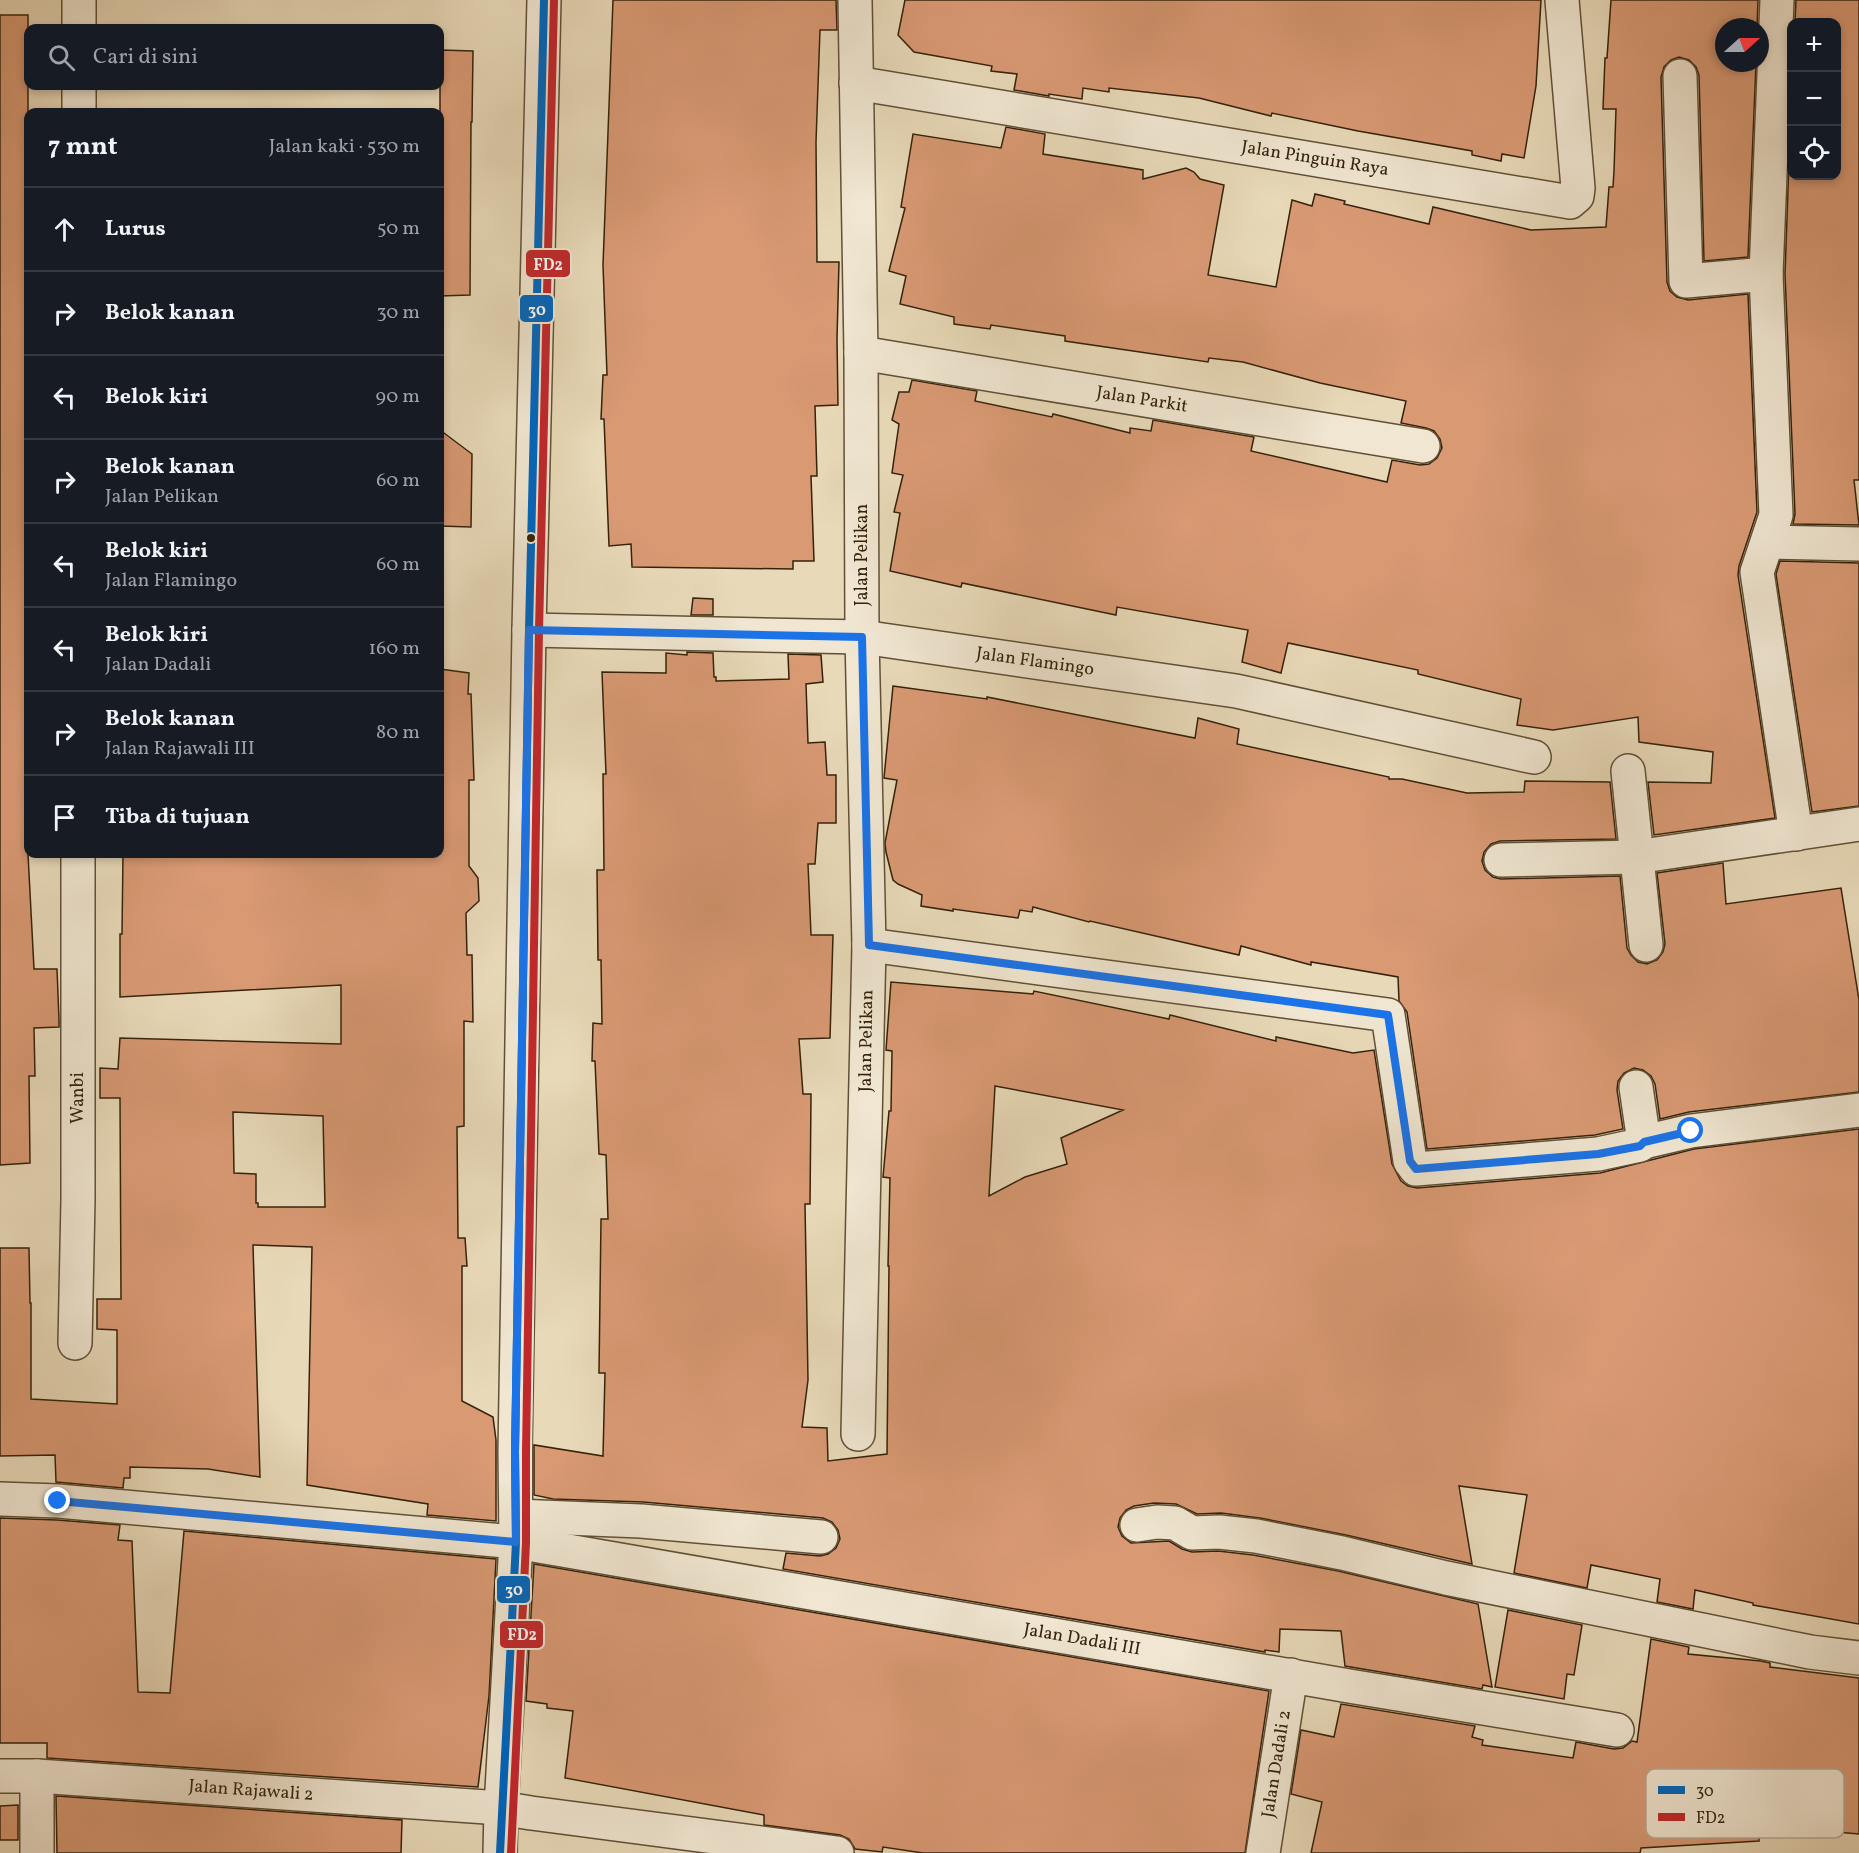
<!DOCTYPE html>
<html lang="id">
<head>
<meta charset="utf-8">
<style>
  body { margin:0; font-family:Vollkorn,serif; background:#242831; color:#f1f3f6 }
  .controls { position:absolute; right:18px; top:18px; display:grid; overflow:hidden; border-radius:12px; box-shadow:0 3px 9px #0003 }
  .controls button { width:54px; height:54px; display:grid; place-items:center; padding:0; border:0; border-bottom:2px solid #363941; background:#171b24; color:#f1f3f6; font:30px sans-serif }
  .compass { position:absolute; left:1715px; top:18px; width:54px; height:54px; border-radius:50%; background:#171b24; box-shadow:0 3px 9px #0003; rotate:69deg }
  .stop { position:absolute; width:18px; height:18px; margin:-14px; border:4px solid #1a73e8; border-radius:50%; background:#fff }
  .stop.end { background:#1a73e8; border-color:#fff; box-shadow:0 2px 6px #0008 }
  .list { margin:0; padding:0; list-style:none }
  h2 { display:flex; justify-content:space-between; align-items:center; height:78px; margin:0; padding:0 24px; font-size:26px }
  h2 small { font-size:20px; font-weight:400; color:#9ea1a6 }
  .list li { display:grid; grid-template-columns:39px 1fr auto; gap:18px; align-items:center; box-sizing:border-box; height:84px; padding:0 24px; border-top:2px solid #363941 }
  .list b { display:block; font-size:22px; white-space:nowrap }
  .list p { margin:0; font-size:20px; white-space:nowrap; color:#9ea1a6 }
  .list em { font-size:20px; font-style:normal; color:#9ea1a6 }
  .icon { flex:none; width:33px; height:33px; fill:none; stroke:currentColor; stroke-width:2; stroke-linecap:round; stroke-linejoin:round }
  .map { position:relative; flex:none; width:1859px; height:1853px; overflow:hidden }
  .search { position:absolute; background:#171b24; box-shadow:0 3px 9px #0003; left:24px; top:24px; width:420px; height:66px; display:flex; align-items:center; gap:15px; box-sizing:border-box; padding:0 21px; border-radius:12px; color:#9ea1a6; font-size:22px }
  .panel { position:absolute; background:#171b24; box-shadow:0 3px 9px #0003; left:24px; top:108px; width:420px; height:750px; border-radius:12px }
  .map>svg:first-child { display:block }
  .building { fill:#d89973; stroke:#34220b; stroke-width:1.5; fill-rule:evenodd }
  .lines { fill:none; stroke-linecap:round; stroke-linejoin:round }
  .minor-casing { stroke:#615036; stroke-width:36 }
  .tertiary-casing { stroke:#615036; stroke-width:36 }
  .minor { stroke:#f0e6d1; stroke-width:33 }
  .tertiary { stroke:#f0e6d1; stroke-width:33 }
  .bus-1-casing { stroke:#f0e6d1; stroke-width:12 }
  .bus-2-casing { stroke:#f0e6d1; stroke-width:12 }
  .bus-1 { stroke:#0065bd; stroke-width:8 }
  .bus-2 { stroke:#c0282c; stroke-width:8 }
  .route { stroke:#1a73e8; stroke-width:8 }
  .bus-dot { fill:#34220b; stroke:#f0e6d1; stroke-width:2 }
  .labels { text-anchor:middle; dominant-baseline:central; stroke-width:5; stroke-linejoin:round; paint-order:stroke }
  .street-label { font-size:18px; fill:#34220b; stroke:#f0e6d1 }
  .key { fill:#f0e6d1; stroke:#b8ab96; stroke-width:1.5 }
  .key-label { font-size:16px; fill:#34220b }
  .line-badge { stroke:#f0e6d1; stroke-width:2 }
  .badge-label { font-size:16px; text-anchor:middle; font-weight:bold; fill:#fff }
</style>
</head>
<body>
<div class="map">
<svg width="1859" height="1853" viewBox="0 0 1859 1853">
  <rect width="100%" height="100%" fill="#e8d9b8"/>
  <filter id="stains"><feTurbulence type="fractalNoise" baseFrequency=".00333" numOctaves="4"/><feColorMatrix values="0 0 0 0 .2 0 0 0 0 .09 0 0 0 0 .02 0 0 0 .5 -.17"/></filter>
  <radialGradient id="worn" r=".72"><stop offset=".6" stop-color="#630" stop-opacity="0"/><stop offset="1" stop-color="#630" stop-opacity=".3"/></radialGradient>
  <g class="building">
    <polygon points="613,0 836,0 837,30 820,30 816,142 817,262 839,262 837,339 838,405 815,406 817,476 811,476 814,561 793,561 793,569 632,567 631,544 609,546 604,419 601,419 603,375 607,375 603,265"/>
    <polygon points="905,0 1541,0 1536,86 1524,158 1502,154 1501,161 1472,155 1472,151 1358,131 1272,113 1271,116 1199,98 1109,88 1109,92 1083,88 1082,99 1049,94 1049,96 1014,90 1017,74 991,71 992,66 914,52 898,35"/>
    <polygon points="1611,0 1758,0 1757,27 1724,27 1724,63 1756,63 1748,257 1704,261 1699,75 1696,67 1689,60 1679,57 1671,60 1664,67 1661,77 1667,282 1670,291 1677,297 1688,300 1748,294 1757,512 1739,566 1738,575 1775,818 1654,835 1648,782 1711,783 1713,752 1639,742 1638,717 1553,730 1517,725 1521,699 1418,674 1418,670 1288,643 1281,673 1242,662 1248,630 1117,607 1116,615 962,583 961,587 890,571 900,513 894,512 903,475 892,473 899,424 892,420 899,392 909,392 912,380 977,391 975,401 1052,417 1053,414 1130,433 1130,428 1151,431 1153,420 1254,437 1251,451 1387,482 1392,460 1420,465 1429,464 1437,458 1442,448 1440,439 1434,431 1426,428 1401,423 1406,401 1320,383 1243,362 1209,358 1208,362 1065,341 1065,336 991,325 990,329 954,324 954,317 900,304 906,276 889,271 905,208 901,207 913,134 1001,148 1006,127 1045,134 1043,154 1143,170 1143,179 1186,168 1194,172 1200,179 1224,185 1208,275 1276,287 1292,200 1312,206 1315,194 1345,201 1344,204 1429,224 1433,207 1531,230 1606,227 1609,187 1613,187 1614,171 1616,109 1603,109 1605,58 1607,58"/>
    <polygon points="1796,0 1859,0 1859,480 1854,480 1859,525 1793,524 1795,514 1785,274 1791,106 1791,176 1836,176 1836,22 1795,22"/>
    <polygon points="0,15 28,15 28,854 34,969 57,969 59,1020 59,1027 34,1028 35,1076 29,1076 30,1163 0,1165"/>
    <polygon points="440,50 473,51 472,122 471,122 470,295 440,296"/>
    <polygon points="440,430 472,454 471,527 440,526"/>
    <polygon points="1780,561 1859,563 1859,806 1812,812 1776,574"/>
    <polygon points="693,598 713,599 713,615 691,615"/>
    <path d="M687,652L713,653L714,677H716V681L789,679L788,654L821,655L823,682L806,684L808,743L825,742L827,775H836V823H818L815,864H808L811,935H833L830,1038L799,1039L803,1094H811L810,1204H805L808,1380L802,1427L827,1428L828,1461L887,1454L889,1266H888L890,1178L883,1177L889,1111H891L892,1051L886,1050L891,982L1033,994L1034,991L1169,1019L1170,1015L1276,1041V1037L1353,1053L1374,1050L1392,1164L1401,1181L1408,1186L1417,1188L1600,1173L1694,1149L1859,1129V1624L1753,1605V1603L1695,1590L1693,1609L1657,1602L1660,1579L1591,1565L1587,1588L1514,1573L1527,1495L1459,1486L1472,1564L1346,1535L1260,1518L1221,1513L1197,1514L1176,1504L1154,1503L1134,1506L1126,1510L1120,1518L1118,1527L1122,1536L1131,1543L1169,1541L1182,1549L1192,1552L1218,1551L1253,1555L1338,1571L1478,1604L1492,1687L1483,1685L1482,1689L1345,1666L1341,1631L1280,1629L1279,1652L1265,1650V1652L783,1569L786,1553L820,1556L828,1554L836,1548L840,1539L838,1530L832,1522L823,1518L643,1502L553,1499L534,1495V1445L603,1456L605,1373H599L601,1219H608L606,1155L599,1154L595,1061H592L593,1023L602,1024L601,960H598L597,870H604L603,774H606L602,672L666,673V653L687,655ZM995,1086L1123,1110L1061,1138L1067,1164L1025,1177L989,1196Z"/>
    <path d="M440,669L469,673L468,694H471L474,780H469V866L478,878L479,901L466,913L467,955H472L473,1022L464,1021V1126L457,1127L458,1238H465L467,1266H462V1401L493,1417L496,1440V1521L427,1515L428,1504L307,1485L312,1247L253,1245L260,1477L208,1469L130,1467V1478H124L123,1488L56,1482L55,1455L0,1456V1248H29L30,1303H31V1399L117,1404V1330L97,1329V1299H121L120,1098H100V1068L118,1069L120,1038L341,1044V985L120,997V934H122L123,854H440ZM233,1112L323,1116L325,1207H258V1203H256V1174L234,1173Z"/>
    <polygon points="893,686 987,699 987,697 1195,738 1198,718 1239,729 1237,744 1389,777 1389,779 1402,779 1467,793 1524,792 1525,781 1610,782 1616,839 1500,841 1491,844 1484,852 1482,861 1485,870 1493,877 1501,879 1620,876 1627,948 1631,955 1638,962 1647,964 1657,960 1663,952 1665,944 1657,873 1723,863 1726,904 1841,888 1859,1000 1859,1092 1689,1112 1660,1119 1655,1084 1651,1076 1643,1070 1634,1068 1624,1073 1618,1081 1617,1090 1623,1129 1595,1135 1427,1149 1407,1012 1399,1001 1398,977 1311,962 1311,965 1241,946 1239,955 1090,921 1089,922 1033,907 1032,912 1020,910 1018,918 953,909 953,911 921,906 922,895 898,884 893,880 886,852 885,843 897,780 884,778"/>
    <polygon points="0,1518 57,1520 120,1525 118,1540 132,1541 138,1692 170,1693 184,1531 496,1559 489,1696 478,1787 47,1758 47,1743 0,1743"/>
    <polygon points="534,1564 1269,1691 1245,1853 923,1853 883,1847 882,1852 855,1849 849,1839 840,1835 764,1825 764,1815 565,1778 573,1711 547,1708 547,1704 526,1701"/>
    <polygon points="1508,1610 1582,1625 1574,1675 1567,1674 1564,1699 1495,1687"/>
    <polygon points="1651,1639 1689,1647 1688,1654 1761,1661 1770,1663 1770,1667 1859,1678 1859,1834 1825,1831 1825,1837 1759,1835 1759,1841 1641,1848 1640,1853 1311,1853 1322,1802 1291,1794 1301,1730 1334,1737 1341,1704 1475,1726 1472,1737 1483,1740 1482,1745 1573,1758 1576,1742 1614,1749 1623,1748 1632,1741 1637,1742"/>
    <polygon points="56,1796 402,1820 401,1853 57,1853"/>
    <polygon points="18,1805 18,1840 0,1840 0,1806"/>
  </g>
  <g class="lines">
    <g class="minor-casing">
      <g id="minor">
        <polyline points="855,0 861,353 862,637 869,945 858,1434"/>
        <polyline points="79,28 79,0"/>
        <polyline points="1680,76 1686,281 1766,274 1776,515 1757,572 1796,834"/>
        <polyline points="856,83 1570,202 1577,196 1578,188 1562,0"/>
        <polyline points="79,112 79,86"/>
        <polyline points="1766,274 1777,0"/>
        <polyline points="861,353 1423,446"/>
        <polyline points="1768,542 1859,544"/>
        <polyline points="529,630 862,637 1236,691 1534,757"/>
        <polyline points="1628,771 1646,945"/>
        <polyline points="1501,860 1636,857 1859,824"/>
        <polyline points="869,945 1388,1015 1410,1161 1416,1169 1598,1154 1640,1145 1644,1142 1691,1131 1859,1110"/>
        <polyline points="1636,1087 1644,1142"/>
        <polyline points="75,1343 78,1200 78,854"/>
        <polyline points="0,1499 58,1501 516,1542 1349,1686 1617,1730"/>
        <polyline points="516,1516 641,1521 821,1537"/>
        <polyline points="1137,1525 1157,1522 1175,1523 1192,1533 1219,1532 1256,1536 1342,1553 1446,1578 1810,1652 1859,1658"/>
        <polyline points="0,1776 37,1776 501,1808 531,1813 837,1853"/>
        <polyline points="37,1776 37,1853"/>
        <polyline points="1263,1853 1291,1675"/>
      </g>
    </g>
    <g class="tertiary-casing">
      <polyline id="tertiary" points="500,1853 501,1808 516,1542 515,1452 529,630 544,0"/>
    </g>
    <use href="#minor" class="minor"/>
    <use href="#tertiary" class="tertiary"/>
    <g class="bus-1-casing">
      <polyline id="bus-1" points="500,1853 516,1542 515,1452 529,630 544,0"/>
    </g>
    <g class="bus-2-casing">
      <polyline id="bus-2" points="511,1853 526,1543 526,1452 539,630 554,0"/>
    </g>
    <use href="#bus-1" class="bus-1"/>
    <use href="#bus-2" class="bus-2"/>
  </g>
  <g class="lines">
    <polyline class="route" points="58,1501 516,1542 515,1452 529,630 862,637 869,945 1388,1015 1410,1161 1416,1169 1598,1154 1640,1146 1644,1142 1691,1131"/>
  </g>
  <circle class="bus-dot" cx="531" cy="538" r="5"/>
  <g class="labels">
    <g class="street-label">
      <text transform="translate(1315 159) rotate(9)">Jalan Pinguin Raya</text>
      <text transform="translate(1142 400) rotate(9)">Jalan Parkit</text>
      <text transform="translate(862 555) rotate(-90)">Jalan Pelikan</text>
      <text transform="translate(1035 662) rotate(8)">Jalan Flamingo</text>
      <text transform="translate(867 1041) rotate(-89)">Jalan Pelikan</text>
      <text transform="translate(78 1098) rotate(-90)">Wanbi</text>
      <text transform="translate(1082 1640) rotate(10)">Jalan Dadali III</text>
      <text transform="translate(1277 1764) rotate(-81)">Jalan Dadali 2</text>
      <text transform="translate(251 1791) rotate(4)">Jalan Rajawali 2</text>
    </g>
  </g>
  <rect x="1646" y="1769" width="198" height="69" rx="9" class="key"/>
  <rect x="1658" y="1786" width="27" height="8" fill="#0065bd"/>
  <rect x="1658" y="1813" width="27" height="8" fill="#c0282c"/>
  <g class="key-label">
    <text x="1696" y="1796">30</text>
    <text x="1696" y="1823">FD2</text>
  </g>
  <g class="line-badge">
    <rect x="525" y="249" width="46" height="29" rx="6" fill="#c0282c"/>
    <rect x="519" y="294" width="35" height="29" rx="6" fill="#0065bd"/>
    <rect x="496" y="1575" width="35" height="29" rx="6" fill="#0065bd"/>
    <rect x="499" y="1620" width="45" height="29" rx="6" fill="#c0282c"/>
  </g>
  <g class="badge-label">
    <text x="548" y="270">FD2</text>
    <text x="537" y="315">30</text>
    <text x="514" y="1595">30</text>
    <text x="522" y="1640">FD2</text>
  </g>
  <rect width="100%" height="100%" filter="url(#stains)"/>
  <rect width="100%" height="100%" fill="url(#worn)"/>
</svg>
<div class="controls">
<button>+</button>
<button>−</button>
<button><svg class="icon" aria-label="locate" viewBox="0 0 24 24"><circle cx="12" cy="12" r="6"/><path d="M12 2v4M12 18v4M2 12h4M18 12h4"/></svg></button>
</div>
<svg class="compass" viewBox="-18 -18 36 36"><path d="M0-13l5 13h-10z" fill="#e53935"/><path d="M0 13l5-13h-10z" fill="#9ea1a6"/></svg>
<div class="stop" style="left:1691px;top:1131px"></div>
<div class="stop end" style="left:58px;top:1501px"></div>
<div class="search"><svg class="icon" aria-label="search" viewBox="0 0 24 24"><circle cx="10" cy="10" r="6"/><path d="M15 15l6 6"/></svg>Cari di sini</div>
<section class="panel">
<h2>7 mnt<small>Jalan kaki · 530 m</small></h2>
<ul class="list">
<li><svg class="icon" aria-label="ahead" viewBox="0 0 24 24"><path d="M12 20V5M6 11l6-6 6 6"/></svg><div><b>Lurus</b></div><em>50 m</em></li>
<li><svg class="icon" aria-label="right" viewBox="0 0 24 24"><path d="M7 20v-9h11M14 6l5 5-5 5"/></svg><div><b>Belok kanan</b></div><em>30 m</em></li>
<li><svg class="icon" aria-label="left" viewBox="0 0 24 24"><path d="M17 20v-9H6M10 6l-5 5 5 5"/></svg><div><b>Belok kiri</b></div><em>90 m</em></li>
<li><svg class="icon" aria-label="right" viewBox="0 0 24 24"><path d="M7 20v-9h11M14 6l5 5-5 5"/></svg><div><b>Belok kanan</b><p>Jalan Pelikan</p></div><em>60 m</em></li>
<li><svg class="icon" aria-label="left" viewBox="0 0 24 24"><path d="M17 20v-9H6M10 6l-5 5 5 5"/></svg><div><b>Belok kiri</b><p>Jalan Flamingo</p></div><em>60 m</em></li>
<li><svg class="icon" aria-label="left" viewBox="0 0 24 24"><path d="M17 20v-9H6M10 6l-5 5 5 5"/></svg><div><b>Belok kiri</b><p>Jalan Dadali</p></div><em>160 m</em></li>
<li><svg class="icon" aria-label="right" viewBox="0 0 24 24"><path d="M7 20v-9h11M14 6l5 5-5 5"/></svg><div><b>Belok kanan</b><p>Jalan Rajawali III</p></div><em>80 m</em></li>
<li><svg class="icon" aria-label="arrive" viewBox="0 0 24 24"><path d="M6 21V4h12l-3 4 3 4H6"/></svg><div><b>Tiba di tujuan</b></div></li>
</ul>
</section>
</div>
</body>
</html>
